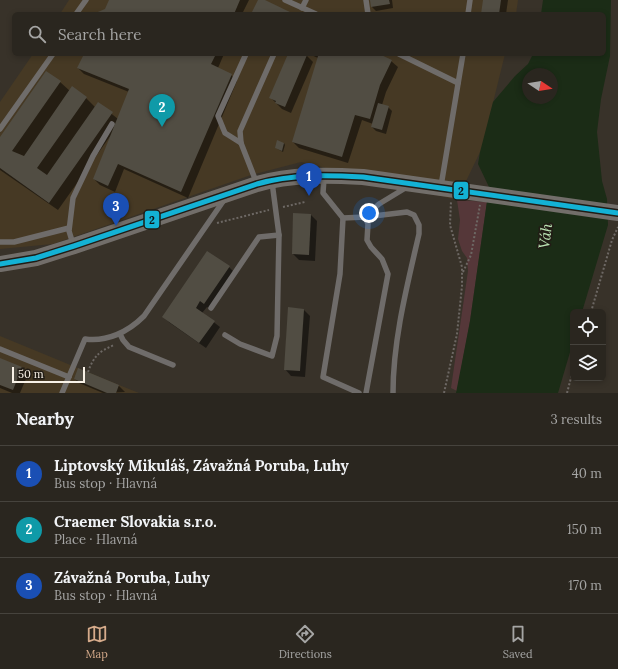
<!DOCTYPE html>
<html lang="en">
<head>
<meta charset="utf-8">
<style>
  body { margin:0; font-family:Lora,serif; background:#36322c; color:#f1f3f6 }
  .controls { position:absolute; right:12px; bottom:12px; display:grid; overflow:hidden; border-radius:6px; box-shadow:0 2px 6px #0003 }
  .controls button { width:36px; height:36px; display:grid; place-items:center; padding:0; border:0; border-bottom:1px solid #46433d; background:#2a261f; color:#f1f3f6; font:20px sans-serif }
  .compass { position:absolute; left:522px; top:68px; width:36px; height:36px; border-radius:50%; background:#2a261f; box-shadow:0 2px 6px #0003; rotate:102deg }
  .scale { position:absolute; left:12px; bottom:10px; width:73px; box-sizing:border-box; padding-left:4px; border:2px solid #f9f2e7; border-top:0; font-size:11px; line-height:14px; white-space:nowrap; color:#f9f2e7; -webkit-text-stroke:3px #211c15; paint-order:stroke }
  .you { position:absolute; left:369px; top:213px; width:14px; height:14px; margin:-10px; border:3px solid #fff; border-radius:50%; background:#1a73e8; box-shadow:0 0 0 6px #1a73e833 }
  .badge { display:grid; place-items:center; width:26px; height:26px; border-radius:50%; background:#d6ab8b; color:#fff; font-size:13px; font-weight:700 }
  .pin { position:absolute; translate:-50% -33px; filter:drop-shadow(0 1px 2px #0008) }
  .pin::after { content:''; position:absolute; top:21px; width:14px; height:12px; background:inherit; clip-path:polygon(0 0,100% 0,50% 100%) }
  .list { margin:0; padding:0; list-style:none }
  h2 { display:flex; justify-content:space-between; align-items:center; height:52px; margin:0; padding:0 16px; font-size:17px }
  h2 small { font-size:13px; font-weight:400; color:#a5a5a4 }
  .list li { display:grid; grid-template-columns:26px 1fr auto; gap:12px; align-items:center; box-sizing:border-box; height:56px; padding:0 16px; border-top:1px solid #46433d }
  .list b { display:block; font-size:15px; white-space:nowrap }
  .list p { margin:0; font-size:13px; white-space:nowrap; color:#a5a5a4 }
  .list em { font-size:13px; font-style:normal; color:#a5a5a4 }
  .icon { flex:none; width:22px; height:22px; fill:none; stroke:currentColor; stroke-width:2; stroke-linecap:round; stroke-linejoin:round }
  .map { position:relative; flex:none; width:618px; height:393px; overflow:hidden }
  .search { position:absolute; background:#2a261f; box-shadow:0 2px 6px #0003; left:12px; right:12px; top:12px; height:44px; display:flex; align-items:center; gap:10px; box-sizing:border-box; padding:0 14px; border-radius:6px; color:#a5a5a4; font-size:15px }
  .sheet { height:220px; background:#2a261f }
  nav { display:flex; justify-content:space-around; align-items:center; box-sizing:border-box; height:56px; border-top:1px solid #46433d; background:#2a261f; font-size:11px; color:#a5a5a4 }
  nav a { display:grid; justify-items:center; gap:2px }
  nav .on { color:#d6ab8b }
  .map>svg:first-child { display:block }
  .built { fill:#463924 }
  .green { fill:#553739 }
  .water { fill:#1b2c16; fill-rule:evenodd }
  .shadow { fill:#0007 }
  .building { fill:#514d43 }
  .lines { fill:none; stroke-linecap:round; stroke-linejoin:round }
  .path { stroke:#6d6864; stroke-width:2; stroke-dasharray:2 2; stroke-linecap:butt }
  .lane { stroke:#6f6c6a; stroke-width:5.5 }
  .secondary { stroke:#726e6a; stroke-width:16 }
  .bus-1-casing { stroke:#211c15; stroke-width:8 }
  .bus-1 { stroke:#13b2d5; stroke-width:5 }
  .labels { text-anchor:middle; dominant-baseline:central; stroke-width:3.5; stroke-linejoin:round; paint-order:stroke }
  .water-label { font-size:15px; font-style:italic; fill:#bae3b3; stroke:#211c15 }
  .line-badge { stroke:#211c15; stroke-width:1.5 }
  .pale-badge-label { font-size:11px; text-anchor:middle; font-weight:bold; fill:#111 }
</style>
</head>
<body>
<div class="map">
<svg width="618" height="393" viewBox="0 0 618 393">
  <rect width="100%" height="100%" fill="#383229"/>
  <g class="built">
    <polygon points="69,0 518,0 516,14 60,14"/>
    <polygon points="33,54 505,54 489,119 494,155 480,152 457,200 301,162 251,175 53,244 0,249 0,102"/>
    <polygon points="0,336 119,385 139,393 0,393"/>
  </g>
  <polygon class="green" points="457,200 487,202 470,321 457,391 451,388 468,271 467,258 462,251 458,239 460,220"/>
  <path class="water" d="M543,0H611L610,56L601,99L597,132L602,181L607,199L608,225L582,312H573V342L558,393H456L470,321L489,187L478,164L480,152L493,102L515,76L528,64L533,54H604V14H541ZM528,74H552V98H528Z"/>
  <g class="shadow">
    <polygon points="110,0 249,0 242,14 97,14 106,10"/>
    <polygon points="371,0 392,0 393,8 376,11 372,7"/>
    <polygon points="484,0 508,0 506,14 482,14"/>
    <polygon points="85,54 224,54 218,68 231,75 237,81 188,198 124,169 115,192 100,185 94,179 111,135 58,210 0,170 0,138 60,82 70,91 86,98 95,107 98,103 118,119 129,92 84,74 78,68"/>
    <polygon points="289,54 301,54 307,56 313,62 291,113 282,109 270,97"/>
    <polygon points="309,54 377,54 391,61 398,67 386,92 382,105 388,107 392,111 386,134 376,131 372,127 373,124 362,120 348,163 299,148 293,142 318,58"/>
    <polygon points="284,143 285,145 283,152 276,148"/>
    <polygon points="311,215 317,221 315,261 299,260 293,254"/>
    <polygon points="229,267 235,273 211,309 207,307 202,313 220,327 206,348 170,323 163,317"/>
    <polygon points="304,310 310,316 305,377 291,376 285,369"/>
    <polygon points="0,359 22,368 28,374 20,393 12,393 0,388"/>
    <polygon points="75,379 119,386 125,392 103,393 79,383"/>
  </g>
  <g class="building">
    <polygon points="109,0 240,0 234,14 93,14 105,9"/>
    <polygon points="258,0 265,0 294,14 251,14"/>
    <polygon points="370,0 389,0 390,4 371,7"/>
    <polygon points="483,0 501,0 499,14 481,14"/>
    <polygon points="84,54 216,54 211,64 232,74 181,192 118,164 108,186 93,179 129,89 77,68"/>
    <polygon points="288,54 304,54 307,55 285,107 275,103 276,101 269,98"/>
    <polygon points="314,54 379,54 392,60 380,85 370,119 355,115 342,157 292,142 318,56"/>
    <polygon points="46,71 61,81 12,151 24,156 72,86 87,97 37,168 47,175 98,102 113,112 49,203 0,168 0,137"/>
    <polygon points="378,103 389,106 382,130 371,127"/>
    <polygon points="277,140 284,143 282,151 275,148"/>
    <polygon points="293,213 311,214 309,255 292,254"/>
    <polygon points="207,251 230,266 204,304 200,301 196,308 215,321 199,343 162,317"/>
    <polygon points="288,307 304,309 300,371 284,370"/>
    <polygon points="0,358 22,367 13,390 0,385"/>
    <polygon points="78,368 119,385 116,393 107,393 74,379"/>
  </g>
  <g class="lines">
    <g class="path">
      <polyline points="283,207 305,202"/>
      <polyline points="217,223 269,210"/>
      <polyline points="463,272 471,255 480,205"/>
      <polyline points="591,312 612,240 618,227"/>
      <path d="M88,372C94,356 98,352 114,345"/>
      <polyline points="444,393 457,334 462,286 462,267 450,225 451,201"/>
      <polyline points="567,393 573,370"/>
    </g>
    <g class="lane">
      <polyline points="285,0 316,14"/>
      <polyline points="366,0 368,14"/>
      <polyline points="302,8 306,0"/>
      <polyline points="76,14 86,0"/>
      <polyline points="468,14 470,0"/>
      <polyline points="399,54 458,83"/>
      <polyline points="0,129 53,54"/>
      <polyline points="241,143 225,133 218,116 246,54"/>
      <polyline points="324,178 323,193 343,218 340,274 323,377 359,393"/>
      <polyline points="257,184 241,143 240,131 274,54"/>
      <polyline points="441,186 463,54"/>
      <path d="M365,217L407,212L414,215L419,225V234C407,286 393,340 393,393"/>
      <polyline points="365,217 379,204 407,187"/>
      <polyline points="343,218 365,217 368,224 367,240 371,247 382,259 388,274 366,393"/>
      <polyline points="0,242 14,242 69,228"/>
      <polyline points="73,244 69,231 73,198 93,156 112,124"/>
      <polyline points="211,308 259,237 279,235"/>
      <polyline points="120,334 123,340 129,347 173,365"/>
      <polyline points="225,335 240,344 272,356 277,336 279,235 272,182"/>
      <polyline points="0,349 69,377"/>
      <path d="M62,393L85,339C107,342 128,332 144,316L224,200"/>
    </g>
    <path class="secondary" d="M0,264L36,258L74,246L257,184C292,174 327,175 363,177L618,213"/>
    <g class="bus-1-casing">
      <path id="bus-1" d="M0,264L36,258L74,246L257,184C292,174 327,175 363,177L618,213"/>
    </g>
    <use href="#bus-1" class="bus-1"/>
  </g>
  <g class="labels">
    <g class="water-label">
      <text transform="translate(545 236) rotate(-82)">Váh</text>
    </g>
  </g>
  <g class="line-badge">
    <rect x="453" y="181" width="16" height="19" rx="4" fill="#13b2d5"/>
    <rect x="144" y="210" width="16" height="19" rx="4" fill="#13b2d5"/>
  </g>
  <g class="pale-badge-label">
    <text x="461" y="195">2</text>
    <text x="152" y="224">2</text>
  </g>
</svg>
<div class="controls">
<button><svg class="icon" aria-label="locate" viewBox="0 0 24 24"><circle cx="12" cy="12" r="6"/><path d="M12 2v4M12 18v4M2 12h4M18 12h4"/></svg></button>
<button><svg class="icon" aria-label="layers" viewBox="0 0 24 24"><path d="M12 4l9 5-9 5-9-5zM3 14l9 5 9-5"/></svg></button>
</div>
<svg class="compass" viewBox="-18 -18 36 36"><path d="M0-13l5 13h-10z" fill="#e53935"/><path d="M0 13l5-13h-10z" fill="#a5a5a4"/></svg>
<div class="scale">50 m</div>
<div class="you"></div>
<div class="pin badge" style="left:309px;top:196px;background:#1a4fb4">1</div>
<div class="pin badge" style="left:162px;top:127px;background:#0f9aa8">2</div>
<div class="pin badge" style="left:116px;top:226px;background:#1a4fb4">3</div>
<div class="search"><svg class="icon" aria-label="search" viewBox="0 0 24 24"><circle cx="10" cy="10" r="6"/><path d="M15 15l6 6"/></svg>Search here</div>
</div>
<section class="sheet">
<h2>Nearby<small>3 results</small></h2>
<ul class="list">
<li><span class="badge" style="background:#1a4fb4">1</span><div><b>Liptovský Mikuláš, Závažná Poruba, Luhy</b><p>Bus stop · Hlavná</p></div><em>40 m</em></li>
<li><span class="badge" style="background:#0f9aa8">2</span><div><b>Craemer Slovakia s.r.o.</b><p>Place · Hlavná</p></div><em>150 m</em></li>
<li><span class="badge" style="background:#1a4fb4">3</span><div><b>Závažná Poruba, Luhy</b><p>Bus stop · Hlavná</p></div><em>170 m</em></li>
</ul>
</section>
<nav>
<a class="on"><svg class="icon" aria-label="map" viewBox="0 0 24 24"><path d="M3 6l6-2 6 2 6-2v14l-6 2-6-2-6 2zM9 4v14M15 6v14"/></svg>Map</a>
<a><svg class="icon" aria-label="directions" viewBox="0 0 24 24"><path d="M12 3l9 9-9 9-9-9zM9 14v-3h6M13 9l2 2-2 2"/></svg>Directions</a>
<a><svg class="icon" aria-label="saved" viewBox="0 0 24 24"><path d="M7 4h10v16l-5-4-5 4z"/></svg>Saved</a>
</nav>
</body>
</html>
